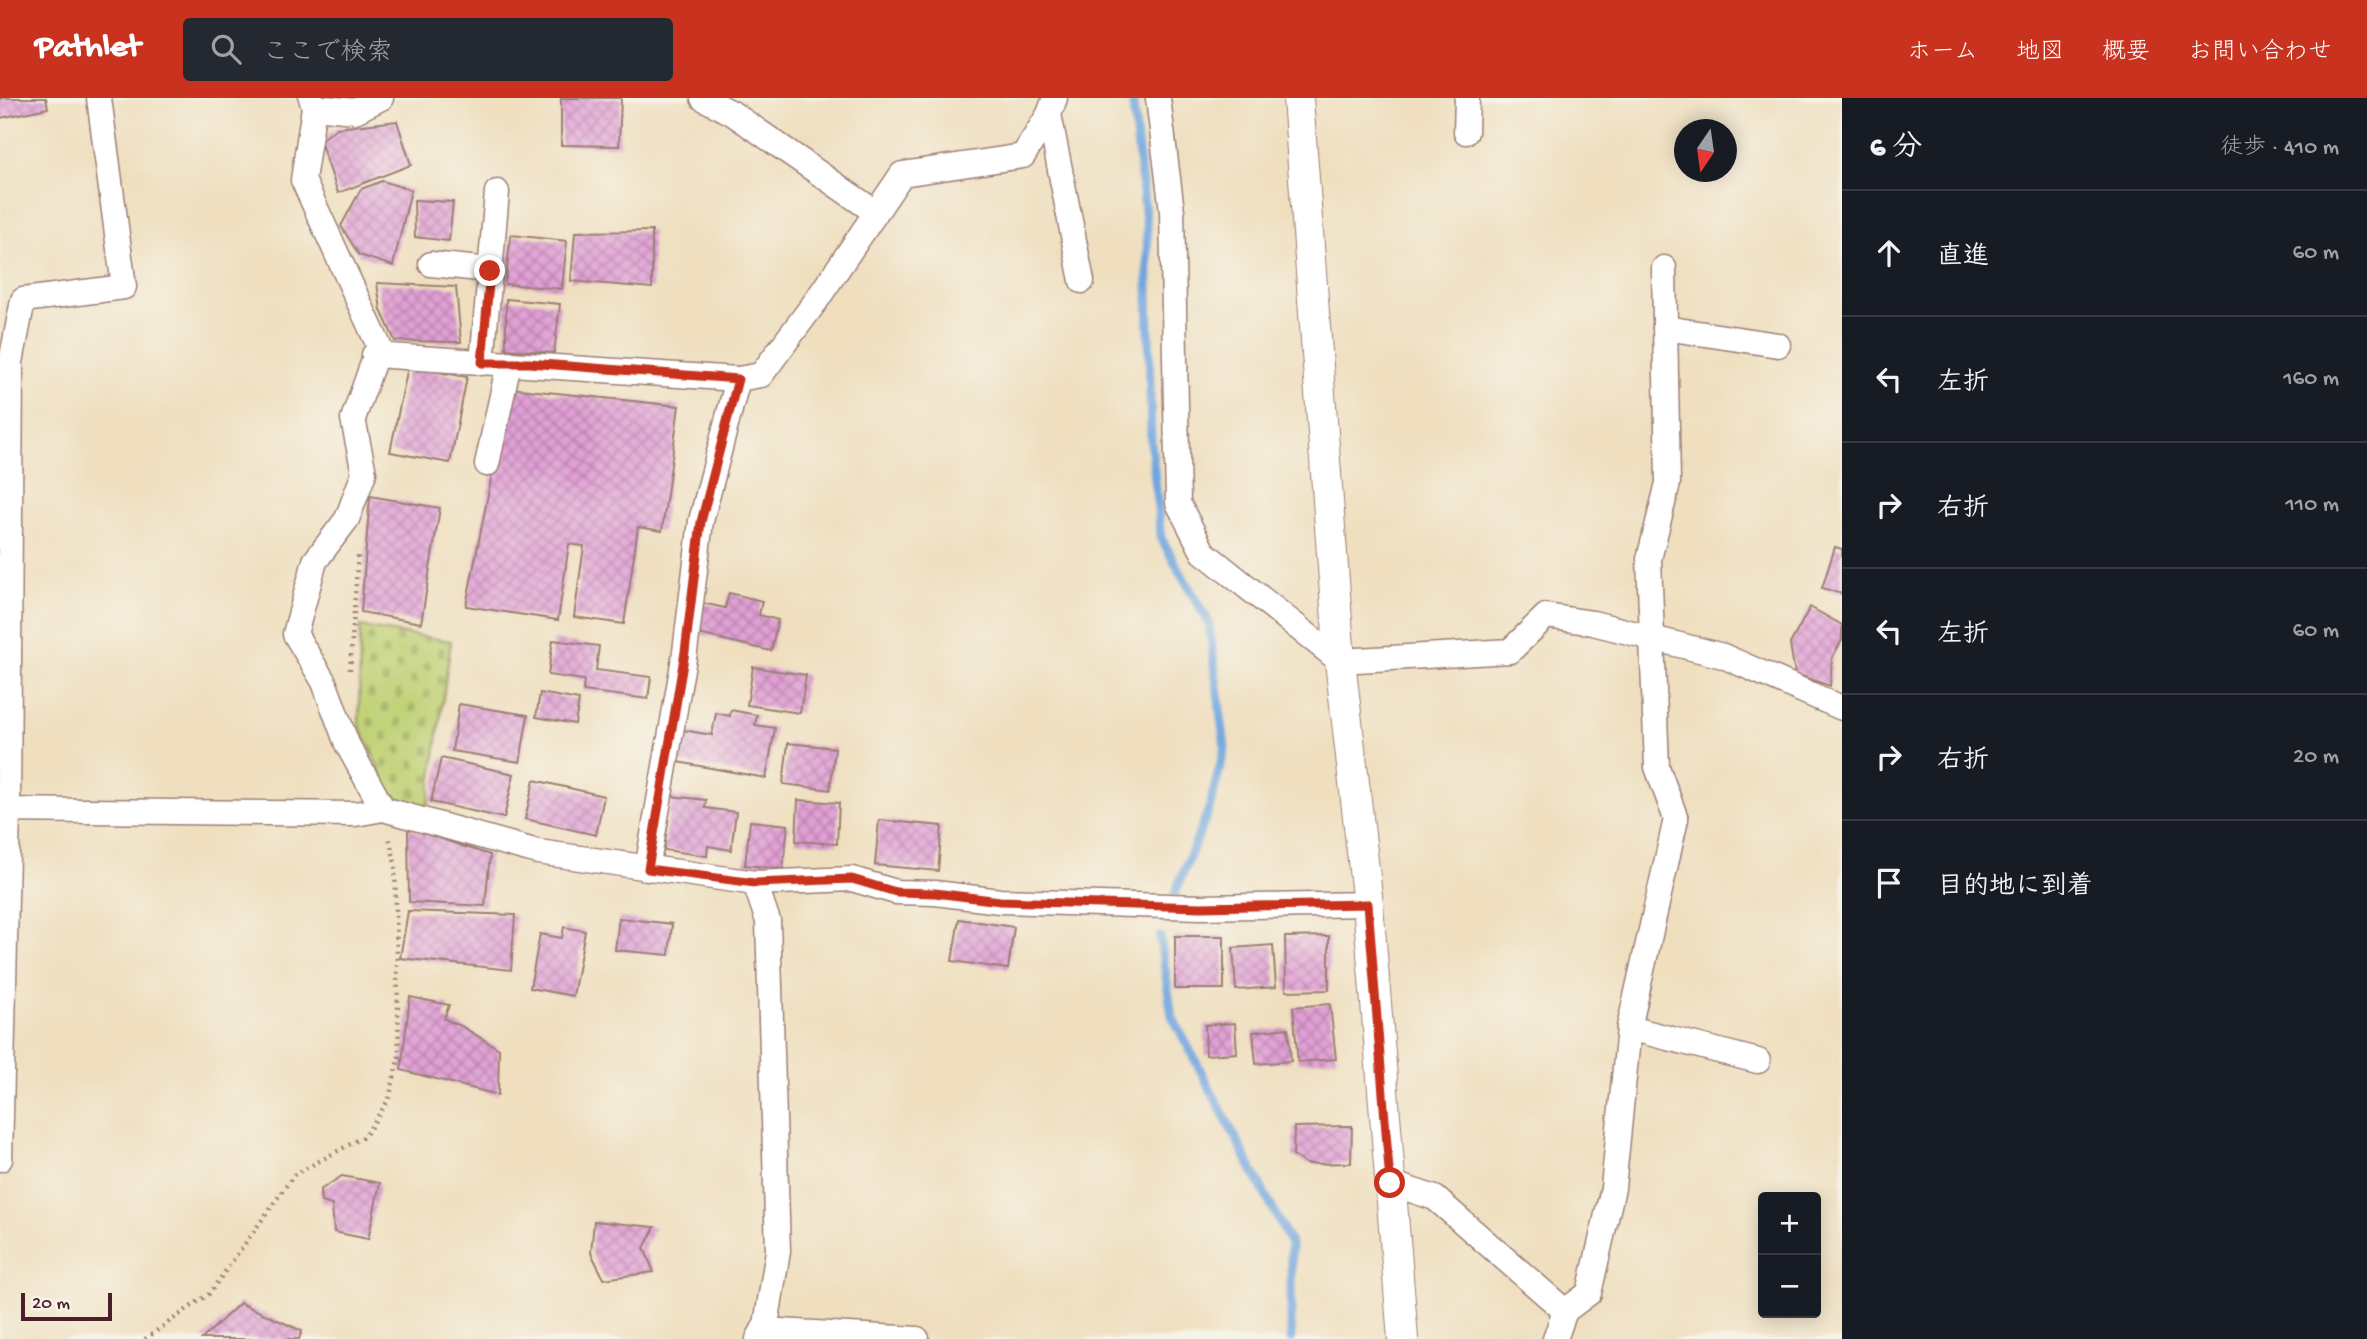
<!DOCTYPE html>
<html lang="ja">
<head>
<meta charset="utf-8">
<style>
  body { margin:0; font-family:"Gochi Hand","Klee One",sans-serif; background:#242831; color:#f1f3f6 }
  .controls { position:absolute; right:21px; bottom:21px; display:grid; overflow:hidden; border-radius:7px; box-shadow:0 4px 18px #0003 }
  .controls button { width:63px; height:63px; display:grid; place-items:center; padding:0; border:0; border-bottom:2px solid #363941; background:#171b24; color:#f1f3f6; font:35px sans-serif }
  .compass { position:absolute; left:1674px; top:21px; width:63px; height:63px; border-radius:50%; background:#171b24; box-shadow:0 4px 18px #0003; rotate:193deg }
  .scale { position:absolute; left:21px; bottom:18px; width:91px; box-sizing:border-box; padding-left:7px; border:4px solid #4a1f2b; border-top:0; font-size:19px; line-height:24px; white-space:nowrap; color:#4a1f2b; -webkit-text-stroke:5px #f7f3e8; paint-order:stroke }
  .stop { position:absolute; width:21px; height:21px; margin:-16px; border:5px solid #c8321e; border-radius:50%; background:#fff }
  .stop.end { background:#c8321e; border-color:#fff; box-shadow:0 2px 7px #0008 }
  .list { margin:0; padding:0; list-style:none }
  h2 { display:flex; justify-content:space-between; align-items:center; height:91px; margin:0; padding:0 28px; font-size:30px }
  h2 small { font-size:23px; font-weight:400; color:#9ea1a6 }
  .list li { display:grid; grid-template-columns:46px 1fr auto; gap:21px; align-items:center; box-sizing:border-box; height:126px; padding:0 28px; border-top:2px solid #363941 }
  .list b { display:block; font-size:26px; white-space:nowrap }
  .list em { font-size:23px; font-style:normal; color:#9ea1a6 }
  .icon { flex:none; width:38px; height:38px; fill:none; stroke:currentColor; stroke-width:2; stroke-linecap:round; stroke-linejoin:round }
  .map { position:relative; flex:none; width:1842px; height:1241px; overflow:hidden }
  header { display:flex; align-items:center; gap:42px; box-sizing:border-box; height:98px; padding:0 35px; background:#c8321e; color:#fff }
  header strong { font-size:33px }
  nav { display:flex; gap:38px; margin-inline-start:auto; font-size:24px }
  .search { width:490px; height:63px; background:#242831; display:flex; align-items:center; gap:18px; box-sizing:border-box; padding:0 24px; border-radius:7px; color:#9ea1a6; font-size:26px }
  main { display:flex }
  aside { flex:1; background:#171b24 }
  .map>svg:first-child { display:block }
  .cemetery { fill:url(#cemetery-stones); stroke:#847850; stroke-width:2 }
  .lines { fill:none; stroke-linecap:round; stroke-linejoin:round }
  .stream { stroke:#6fa6de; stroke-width:9 }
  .building { fill:url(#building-cross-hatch) }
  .minor-casing { stroke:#9c7f75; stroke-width:27 }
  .tertiary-casing { stroke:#9c7f75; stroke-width:32 }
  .path { stroke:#9c7f75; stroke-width:4.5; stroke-dasharray:2 5; stroke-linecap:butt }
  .minor { stroke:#fff; stroke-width:24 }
  .tertiary { stroke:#fff; stroke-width:30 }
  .route { stroke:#c8321e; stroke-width:9 }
</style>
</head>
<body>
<header>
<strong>Pathlet</strong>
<div class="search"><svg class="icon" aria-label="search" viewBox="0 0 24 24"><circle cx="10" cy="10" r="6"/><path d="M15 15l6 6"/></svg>ここで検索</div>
<nav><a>ホーム</a><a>地図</a><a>概要</a><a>お問い合わせ</a></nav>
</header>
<main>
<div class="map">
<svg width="1842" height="1241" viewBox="0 0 1842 1241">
  <defs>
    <pattern id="cemetery-stones" width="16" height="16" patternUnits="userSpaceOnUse" patternTransform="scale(1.75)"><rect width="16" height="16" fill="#bfd174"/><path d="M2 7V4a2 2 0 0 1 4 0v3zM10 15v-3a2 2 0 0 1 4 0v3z" fill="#a6b365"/></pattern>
    <pattern id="building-cross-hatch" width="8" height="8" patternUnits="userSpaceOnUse" patternTransform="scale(1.75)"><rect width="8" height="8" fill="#e1a0d5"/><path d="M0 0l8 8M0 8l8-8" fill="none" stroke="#b882ad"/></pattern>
  </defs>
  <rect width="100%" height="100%" fill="#f7f3e8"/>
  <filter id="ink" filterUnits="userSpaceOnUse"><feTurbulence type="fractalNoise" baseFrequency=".0143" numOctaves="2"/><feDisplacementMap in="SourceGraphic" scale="14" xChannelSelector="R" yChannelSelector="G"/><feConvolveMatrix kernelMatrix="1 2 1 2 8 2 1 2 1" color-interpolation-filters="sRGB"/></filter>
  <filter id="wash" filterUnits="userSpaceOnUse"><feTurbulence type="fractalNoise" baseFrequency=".00686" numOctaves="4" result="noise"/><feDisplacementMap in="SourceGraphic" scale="28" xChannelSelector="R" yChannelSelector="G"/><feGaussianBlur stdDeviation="1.57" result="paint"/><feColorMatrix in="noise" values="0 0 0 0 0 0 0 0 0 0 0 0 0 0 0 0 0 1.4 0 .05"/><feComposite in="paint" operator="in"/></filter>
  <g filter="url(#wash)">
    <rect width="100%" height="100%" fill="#efdfbf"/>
    <polygon class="cemetery" points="360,529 451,543 427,715 390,696 359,627"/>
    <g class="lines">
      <g class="stream">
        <polyline points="1132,0 1147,130 1151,343 1161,440 1209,525 1225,650 1209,711 1175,795"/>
        <polyline points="1160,839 1172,918 1291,1146 1291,1241"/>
      </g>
    </g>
    <g id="blocks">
      <g class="building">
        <polygon points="0,0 46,0 48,10 0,20"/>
        <polygon points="561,0 621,0 619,48 561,47"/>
        <polygon points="397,23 411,67 338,95 320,43 337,30"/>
        <polygon points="382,83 411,92 393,168 359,157 341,128 361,91"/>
        <polygon points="414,102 453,104 449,143 415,139"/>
        <polygon points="652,133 652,190 571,183 575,134"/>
        <polygon points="511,137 567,143 562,191 505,186"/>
        <polygon points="377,185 456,189 461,244 395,243 381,212"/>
        <polygon points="506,201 560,206 554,255 506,251"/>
        <polygon points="408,269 467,279 450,365 390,354"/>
        <polygon points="509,290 679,308 662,433 638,429 624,526 574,519 584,448 569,446 558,522 466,508"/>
        <polygon points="370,398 440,410 421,525 361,514"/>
        <polygon points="1835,449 1842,451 1842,496 1822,490"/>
        <polygon points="729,495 762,503 759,517 778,522 771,553 695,535 702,505 725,510"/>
        <polygon points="1810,509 1842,527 1842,542 1832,560 1830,588 1795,576 1790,546"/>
        <polygon points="553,542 599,548 596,572 651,579 648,601 583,593 584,582 548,577"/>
        <polygon points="753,569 806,577 800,615 747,607"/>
        <polygon points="540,595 579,602 575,626 536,619"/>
        <polygon points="459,606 528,617 520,664 452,653"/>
        <polygon points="731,612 757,617 755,627 775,630 766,680 672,663 677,631 712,637 716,615 730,618"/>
        <polygon points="788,645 835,650 830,692 783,686"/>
        <polygon points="441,660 514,676 504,720 431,704"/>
        <polygon points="534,682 604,698 596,737 525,721"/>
        <polygon points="671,698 706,702 705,710 736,714 731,752 708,748 707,758 664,752"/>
        <polygon points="798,702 839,705 837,746 796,743"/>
        <polygon points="879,722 942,728 938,773 875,767"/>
        <polygon points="750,723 788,727 783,771 745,767"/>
        <polygon points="408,730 490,757 485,808 409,804"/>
        <polygon points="408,813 515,817 511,872 400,860"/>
        <polygon points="619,820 672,826 669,857 615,852"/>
        <polygon points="959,821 1014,829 1008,871 952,863"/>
        <polygon points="564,829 585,833 573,898 530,890 540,836 562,840"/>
        <rect x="1175" y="838" width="49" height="53"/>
        <polygon points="1329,838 1329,892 1286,893 1285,839"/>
        <polygon points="1273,847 1276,889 1236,892 1233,850"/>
        <polygon points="410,899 449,907 444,921 461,928 499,951 498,997 401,972"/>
        <polygon points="1330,906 1336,961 1298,964 1293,909"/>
        <polygon points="1235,925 1237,955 1206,957 1205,927"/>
        <polygon points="1288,930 1291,963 1256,966 1253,934"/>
        <polygon points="1352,1028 1351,1065 1307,1066 1293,1058 1294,1029"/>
        <polygon points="342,1078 380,1085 368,1141 334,1134 332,1107 321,1104 320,1092"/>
        <polygon points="594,1123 655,1129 644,1150 654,1174 604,1181 591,1155"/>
        <polygon points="240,1205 302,1233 299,1241 202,1241"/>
      </g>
    </g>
  </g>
  <g filter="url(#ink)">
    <use href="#blocks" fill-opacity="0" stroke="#9c7f75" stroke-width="2"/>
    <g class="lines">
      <g class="minor-casing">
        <g id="minor">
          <polyline points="311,0 314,9 303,82 379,248 353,321 364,375 347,421 315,463 295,536 324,584 347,646 383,711"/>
          <polyline points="703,0 732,15 875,114"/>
          <polyline points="1158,0 1172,113 1178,405 1203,454 1340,563 1510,553 1546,518 1593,525 1723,558 1842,610"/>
          <polyline points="314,9 355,13 381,0"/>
          <polyline points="1049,16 1082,183"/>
          <polyline points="1466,34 1467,0"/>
          <polyline points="431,166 490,172"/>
          <polyline points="1665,230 1778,247"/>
          <polyline points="374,257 738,281"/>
          <polyline points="482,265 497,94"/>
          <polyline points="487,366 509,265"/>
          <polyline points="0,712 355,716 383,711 538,754 755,785 852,781 896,794 935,795 1000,803 1201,809 1368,806"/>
          <polyline points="647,771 685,554 701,423 738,281 761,277 816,203 902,76 1023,58 1049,16 1055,0"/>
          <polyline points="755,785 768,823 778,1153 766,1227 758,1241"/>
          <polyline points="1629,930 1758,963"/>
          <polyline points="0,1061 8,712 11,264 23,202 124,189 99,0"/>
          <polyline points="1390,1085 1435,1100 1565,1213 1555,1241"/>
          <polyline points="1565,1213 1589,1195 1613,1090 1629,930 1676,721 1657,669 1649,461 1668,385 1664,170"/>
          <polyline points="763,1232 917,1241"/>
        </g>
      </g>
      <g class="tertiary-casing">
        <polyline id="tertiary" points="1298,0 1340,563 1368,806 1403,1241"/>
      </g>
      <g class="path">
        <polyline points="350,572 358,455"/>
        <polyline points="145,1241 209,1196 294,1077 365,1038 389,1001 399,958 395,765 389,739"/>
      </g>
      <use href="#minor" class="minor"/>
      <use href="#tertiary" class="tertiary"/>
    </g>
  </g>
  <g class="lines" filter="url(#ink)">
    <polyline class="route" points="490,173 482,265 529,265 738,281 701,424 685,554 648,771 755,785 852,781 896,794 935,795 1000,803 1201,809 1368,806 1390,1085"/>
  </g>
</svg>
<div class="controls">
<button>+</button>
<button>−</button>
</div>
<svg class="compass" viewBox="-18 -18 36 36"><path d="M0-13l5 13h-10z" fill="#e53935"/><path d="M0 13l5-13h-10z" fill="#9ea1a6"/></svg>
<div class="scale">20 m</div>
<div class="stop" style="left:1390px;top:1085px"></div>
<div class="stop end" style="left:490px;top:173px"></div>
</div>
<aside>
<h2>6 分<small>徒歩 · 410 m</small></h2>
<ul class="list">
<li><svg class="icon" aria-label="ahead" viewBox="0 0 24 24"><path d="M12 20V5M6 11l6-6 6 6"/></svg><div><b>直進</b></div><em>60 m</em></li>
<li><svg class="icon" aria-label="left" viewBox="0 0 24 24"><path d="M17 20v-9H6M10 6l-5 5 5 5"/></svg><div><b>左折</b></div><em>160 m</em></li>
<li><svg class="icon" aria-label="right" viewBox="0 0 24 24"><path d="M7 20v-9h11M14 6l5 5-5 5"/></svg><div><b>右折</b></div><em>110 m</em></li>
<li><svg class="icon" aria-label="left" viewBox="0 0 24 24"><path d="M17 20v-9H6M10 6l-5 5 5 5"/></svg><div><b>左折</b></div><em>60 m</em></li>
<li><svg class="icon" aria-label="right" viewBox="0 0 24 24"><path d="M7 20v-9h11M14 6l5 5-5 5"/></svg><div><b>右折</b></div><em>20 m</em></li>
<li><svg class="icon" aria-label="arrive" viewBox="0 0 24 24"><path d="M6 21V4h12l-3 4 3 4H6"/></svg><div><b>目的地に到着</b></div></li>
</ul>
</aside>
</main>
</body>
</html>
